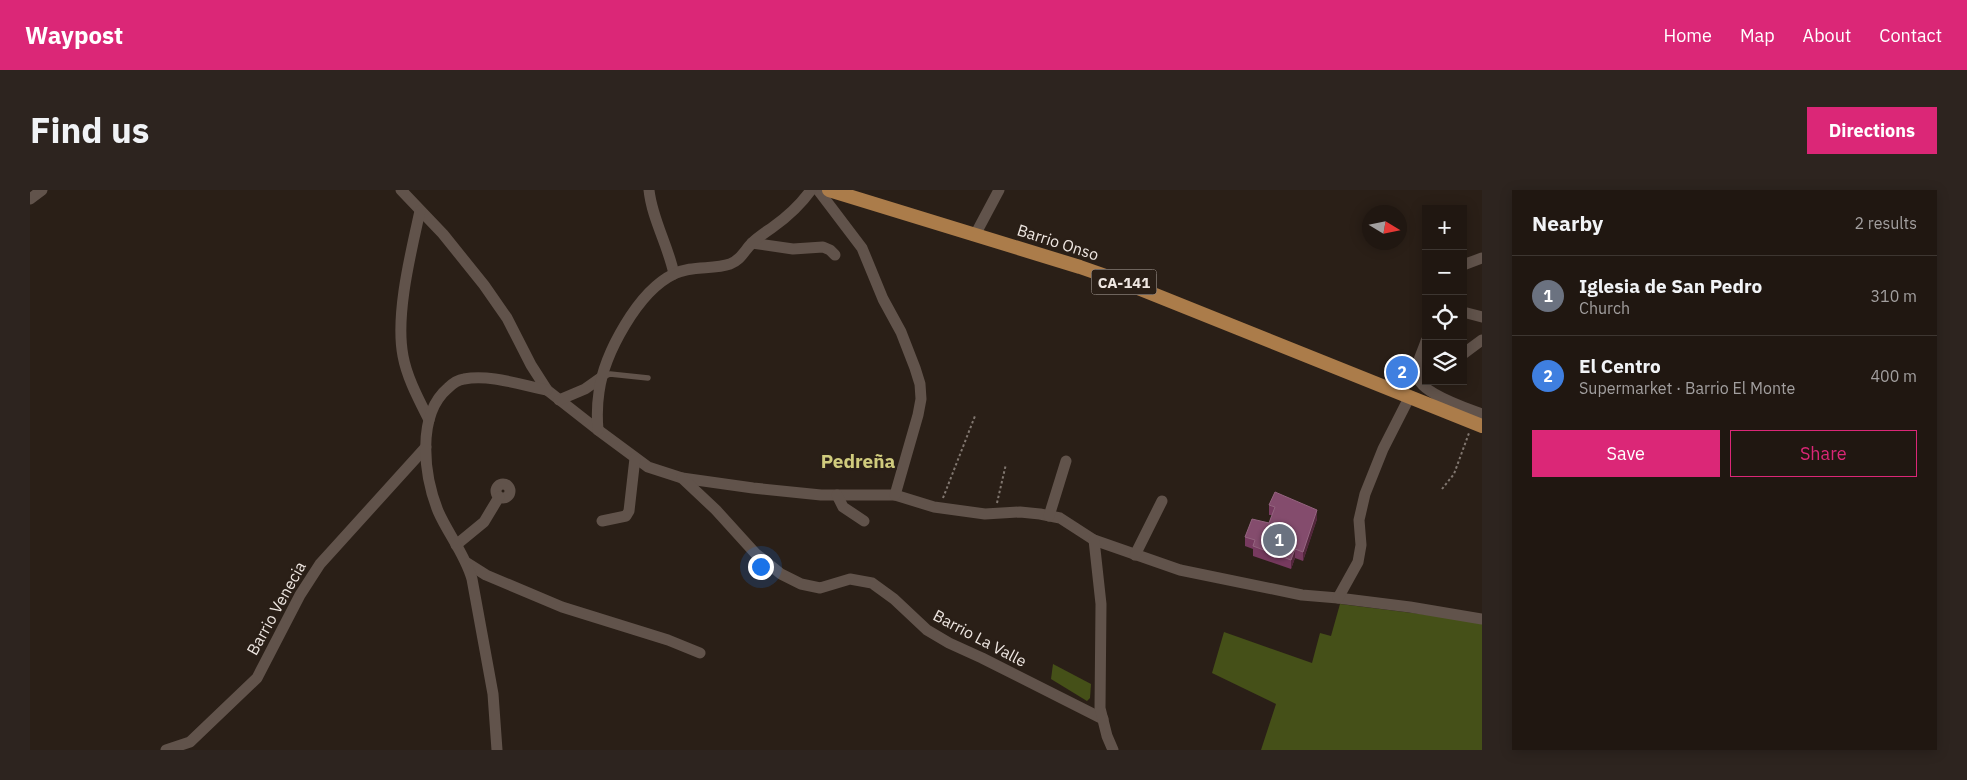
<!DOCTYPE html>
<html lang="en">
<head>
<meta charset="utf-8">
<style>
  body { margin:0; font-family:"IBM Plex Sans",sans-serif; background:#2d241f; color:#f1f3f6 }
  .controls { position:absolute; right:15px; top:15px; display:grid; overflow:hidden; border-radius:0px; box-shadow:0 2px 12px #0003 }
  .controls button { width:45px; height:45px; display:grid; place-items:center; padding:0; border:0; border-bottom:1px solid #3d3631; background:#201711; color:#f1f3f6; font:25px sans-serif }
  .compass { position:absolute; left:1332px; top:15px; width:45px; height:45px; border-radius:50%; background:#201711; box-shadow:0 2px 12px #0003; rotate:100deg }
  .you { position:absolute; left:730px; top:376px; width:18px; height:18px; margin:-12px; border:4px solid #fff; border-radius:50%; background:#1a73e8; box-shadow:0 0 0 8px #1a73e833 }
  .badge { display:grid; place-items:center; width:32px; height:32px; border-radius:50%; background:#db2777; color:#fff; font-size:16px; font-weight:700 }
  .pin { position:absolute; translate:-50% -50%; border:2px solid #fff; box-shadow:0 1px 5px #0006 }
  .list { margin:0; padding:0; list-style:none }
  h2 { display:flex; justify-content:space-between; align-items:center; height:65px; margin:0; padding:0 20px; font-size:21px }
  h2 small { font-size:16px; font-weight:400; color:#a29f9f }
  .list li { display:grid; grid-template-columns:32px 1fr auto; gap:15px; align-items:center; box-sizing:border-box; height:80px; padding:0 20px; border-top:1px solid #3d3631 }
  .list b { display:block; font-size:19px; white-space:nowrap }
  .list p { margin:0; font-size:16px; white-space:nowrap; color:#a29f9f }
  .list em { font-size:16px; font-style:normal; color:#a29f9f }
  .actions { display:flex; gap:10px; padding:15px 20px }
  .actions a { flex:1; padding:11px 0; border:1px solid #db2777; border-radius:0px; text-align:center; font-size:18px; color:#db2777 }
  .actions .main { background:#db2777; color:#fff }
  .icon { flex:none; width:28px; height:28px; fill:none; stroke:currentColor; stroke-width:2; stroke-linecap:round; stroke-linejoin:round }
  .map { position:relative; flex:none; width:1452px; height:560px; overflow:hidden; border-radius:0px }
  header { display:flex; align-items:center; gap:30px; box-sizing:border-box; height:70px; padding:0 25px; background:#db2777; color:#fff }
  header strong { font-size:24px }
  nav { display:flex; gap:28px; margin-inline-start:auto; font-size:18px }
  .intro { display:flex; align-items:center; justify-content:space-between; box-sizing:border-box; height:120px; padding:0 30px }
  h1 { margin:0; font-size:35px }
  .button { padding:12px 22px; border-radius:0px; background:#db2777; color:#fff; font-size:18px; font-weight:700 }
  main { display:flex; gap:30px; padding:0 30px }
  aside { flex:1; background:#201711; border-radius:0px; box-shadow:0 2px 12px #0003 }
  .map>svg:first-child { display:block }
  .green { fill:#455018 }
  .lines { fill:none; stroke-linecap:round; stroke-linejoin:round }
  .path { stroke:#817770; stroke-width:2; stroke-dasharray:2.5 2.5; stroke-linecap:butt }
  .service { stroke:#61534b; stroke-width:5.5 }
  .minor { stroke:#61534b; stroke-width:11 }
  .primary { stroke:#ab7c4a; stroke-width:14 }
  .wall { fill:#773a5f }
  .shaded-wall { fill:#53273c }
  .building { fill:#844c6d; stroke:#94647f }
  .labels { text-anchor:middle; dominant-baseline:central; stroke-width:4.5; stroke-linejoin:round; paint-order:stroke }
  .shield { fill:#2a1f17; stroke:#b3aaa4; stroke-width:1 }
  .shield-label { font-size:15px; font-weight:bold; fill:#eee6e1 }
  .street-label { font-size:16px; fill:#eee6e1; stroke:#2a1f17 }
  .quarter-label { font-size:19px; font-weight:bold; fill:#d0cb7d; stroke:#2a1f17 }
</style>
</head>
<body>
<header>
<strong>Waypost</strong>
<nav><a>Home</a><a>Map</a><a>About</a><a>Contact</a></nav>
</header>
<div class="intro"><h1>Find us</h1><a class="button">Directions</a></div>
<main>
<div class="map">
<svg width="1452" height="560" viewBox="0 0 1452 560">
  <rect width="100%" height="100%" fill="#2a1f17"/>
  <g class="green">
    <polygon points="1310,414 1431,429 1452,434 1452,560 1231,560 1246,514 1182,483 1194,442 1282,473 1290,443 1301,446"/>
    <polygon points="1023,474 1061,494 1060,508 1057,511 1021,489"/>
  </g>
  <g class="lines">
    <g class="path">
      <polyline points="1412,299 1424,284 1439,243"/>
      <polyline points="913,308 945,226"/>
      <polyline points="967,313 976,274"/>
    </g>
    <polyline class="service" points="573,187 580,184 618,188"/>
    <g class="minor">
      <polyline points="371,0 413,44 454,95 477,128 501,175 517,200 568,240 618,277 652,288 723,298 791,305 865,305 904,317 955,324 990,322 1010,324 1030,328 1064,350 1150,380 1272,405 1308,408 1380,417 1452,429"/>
      <path d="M619,0C622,29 638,55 644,84"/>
      <polyline points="788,0 832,58 853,109 871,142 885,178 890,194 891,209 888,225 865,305"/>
      <polyline points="0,9 12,0"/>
      <path d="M390,21C381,62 365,125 373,166C377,188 389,210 399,230"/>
      <polyline points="945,45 969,0"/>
      <polyline points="722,53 763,59 793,57 800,60 805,65"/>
      <polyline points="1433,75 1452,68"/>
      <polyline points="1433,122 1452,127"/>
      <path d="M1396,151C1393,161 1385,175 1387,185C1389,203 1436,218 1452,224"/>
      <polyline points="1433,164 1452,150"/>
      <polyline points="529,210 555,199 572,187"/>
      <path d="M568,240C567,228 567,215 569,202C574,164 608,101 644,84C661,75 683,80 700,74C711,70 714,61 722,53C728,47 736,42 743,37C757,27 771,14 781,0"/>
      <polyline points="652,288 686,320 725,363 751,384 771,394 790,398 820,389 842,393 864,409 897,440 919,453 952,468 1073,529"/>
      <circle cx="473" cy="301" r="7"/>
      <polyline points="807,305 813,317 834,331"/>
      <polyline points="1019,326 1036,271"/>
      <polyline points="572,331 596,326 599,321 605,268"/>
      <polyline points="1064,350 1071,414 1070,518 1077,546 1083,560"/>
      <polyline points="426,355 454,332 469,307"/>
      <polyline points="1105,365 1132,311"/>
      <polyline points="437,373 456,385 532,417 638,450 670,463"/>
      <polyline points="1308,408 1328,372 1331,355 1329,330 1335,304 1353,259 1380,206"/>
      <polyline points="136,560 160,552 227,488 270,405 290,374 396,257"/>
      <path d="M467,560L463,504L442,389C435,364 418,344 408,321C394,286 386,225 418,198C422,194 427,190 434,189C460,184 491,195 517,200"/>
    </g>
    <polyline class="primary" points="799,0 1050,77 1093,92 1452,236"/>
  </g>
  <polygon class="wall" points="1239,315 1287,329 1273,371 1265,368 1261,379 1223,366 1223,359 1215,356 1215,347 1239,333 1242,325 1239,325"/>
  <g class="shaded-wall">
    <polygon points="1287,320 1287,329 1273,371 1273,362"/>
    <polygon points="1265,359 1265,368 1261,379 1261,370"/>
  </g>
  <polygon class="building" points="1245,302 1287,320 1273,362 1265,359 1261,370 1223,356 1225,350 1215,347 1222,329 1239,333 1245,317 1239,315"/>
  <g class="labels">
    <rect class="shield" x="1061.5" y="79.5" width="65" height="25" rx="4"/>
    <g class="shield-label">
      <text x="1094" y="92">CA-141</text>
    </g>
    <g class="street-label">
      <text transform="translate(1028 52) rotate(18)">Barrio Onso</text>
      <text transform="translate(246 418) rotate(-61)">Barrio Venecia</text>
      <text transform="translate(950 448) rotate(28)">Barrio La Valle</text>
    </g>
    <g class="quarter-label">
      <text x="828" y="271">Pedreña</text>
    </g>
  </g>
</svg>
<div class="controls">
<button>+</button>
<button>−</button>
<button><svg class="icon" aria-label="locate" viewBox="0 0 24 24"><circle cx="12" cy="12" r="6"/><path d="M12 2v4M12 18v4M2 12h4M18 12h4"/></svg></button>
<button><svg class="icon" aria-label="layers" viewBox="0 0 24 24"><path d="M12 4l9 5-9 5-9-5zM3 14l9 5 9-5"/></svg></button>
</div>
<svg class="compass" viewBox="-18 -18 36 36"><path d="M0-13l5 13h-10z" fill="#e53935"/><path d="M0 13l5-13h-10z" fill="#a29f9f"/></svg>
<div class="you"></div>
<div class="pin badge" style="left:1249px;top:350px;background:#6b7280">1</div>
<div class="pin badge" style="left:1372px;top:182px;background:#3f7fe0">2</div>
</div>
<aside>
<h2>Nearby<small>2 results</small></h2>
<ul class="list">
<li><span class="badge" style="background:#6b7280">1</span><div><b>Iglesia de San Pedro</b><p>Church</p></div><em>310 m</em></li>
<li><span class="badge" style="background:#3f7fe0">2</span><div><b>El Centro</b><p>Supermarket · Barrio El Monte</p></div><em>400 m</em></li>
</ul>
<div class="actions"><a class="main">Save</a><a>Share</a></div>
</aside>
</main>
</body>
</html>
